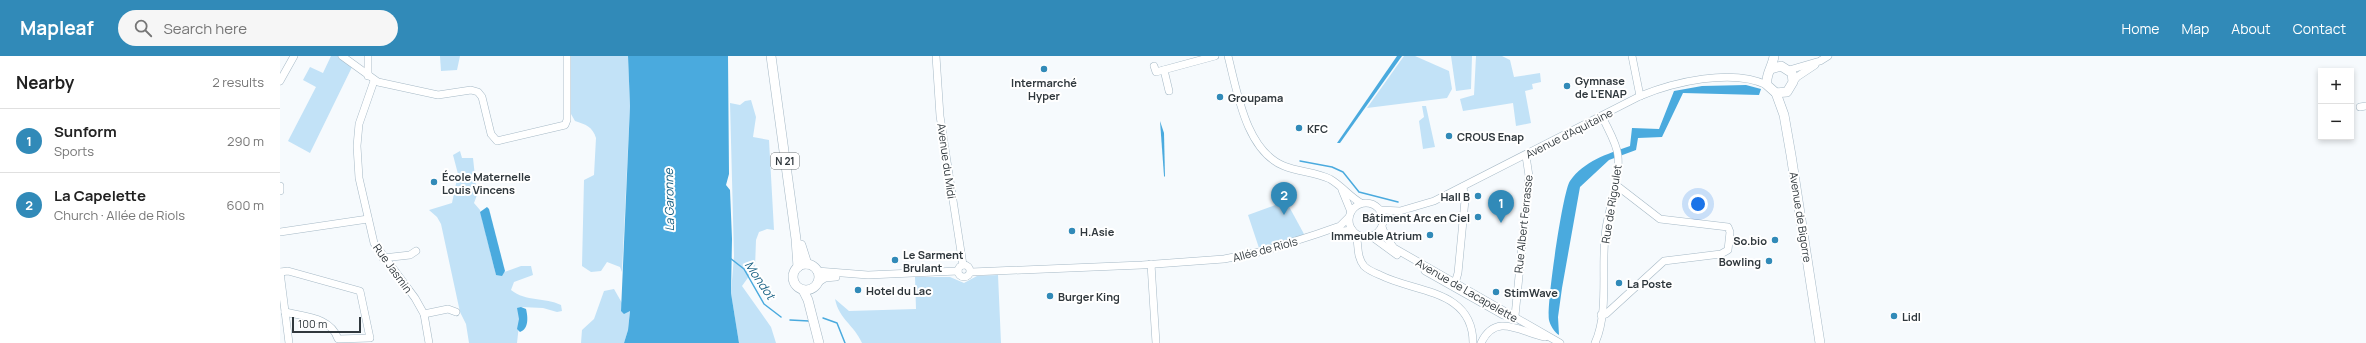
<!DOCTYPE html>
<html lang="en">
<head>
<meta charset="utf-8">
<style>
  body { margin:0; font-family:Manrope,sans-serif; background:#f6f6f6; color:#222 }
  .controls { position:absolute; right:12px; top:12px; display:grid; overflow:hidden; border-radius:0px; box-shadow:0 2px 6px #0003 }
  .controls button { width:36px; height:36px; display:grid; place-items:center; padding:0; border:0; border-bottom:1px solid #e0e0e0; background:#fff; color:#222; font:20px sans-serif }
  .scale { position:absolute; left:12px; bottom:10px; width:69px; box-sizing:border-box; padding-left:4px; border:2px solid #30383d; border-top:0; font-size:11px; line-height:14px; white-space:nowrap; color:#30383d; -webkit-text-stroke:3px #fff; paint-order:stroke }
  .you { position:absolute; left:1418px; top:148px; width:14px; height:14px; margin:-10px; border:3px solid #fff; border-radius:50%; background:#1a73e8; box-shadow:0 0 0 6px #1a73e833 }
  .badge { display:grid; place-items:center; width:26px; height:26px; border-radius:50%; background:#318ab8; color:#fff; font-size:13px; font-weight:700 }
  .pin { position:absolute; translate:-50% -33px; filter:drop-shadow(0 1px 2px #0008) }
  .pin::after { content:''; position:absolute; top:21px; width:14px; height:12px; background:inherit; clip-path:polygon(0 0,100% 0,50% 100%) }
  .list { margin:0; padding:0; list-style:none }
  h2 { display:flex; justify-content:space-between; align-items:center; height:52px; margin:0; padding:0 16px; font-size:17px }
  h2 small { font-size:13px; font-weight:400; color:#767676 }
  .list li { display:grid; grid-template-columns:26px 1fr auto; gap:12px; align-items:center; box-sizing:border-box; height:64px; padding:0 16px; border-top:1px solid #e0e0e0 }
  .list b { display:block; font-size:15px; white-space:nowrap }
  .list p { margin:0; font-size:13px; white-space:nowrap; color:#767676 }
  .list em { font-size:13px; font-style:normal; color:#767676 }
  .icon { flex:none; width:22px; height:22px; fill:none; stroke:currentColor; stroke-width:2; stroke-linecap:round; stroke-linejoin:round }
  .map { position:relative; flex:none; width:2086px; height:287px; overflow:hidden }
  header { display:flex; align-items:center; gap:24px; box-sizing:border-box; height:56px; padding:0 20px; background:#318ab8; color:#fff }
  header strong { font-size:19px }
  nav { display:flex; gap:22px; margin-inline-start:auto; font-size:14px }
  .search { width:280px; height:36px; background:#f6f6f6; display:flex; align-items:center; gap:10px; box-sizing:border-box; padding:0 14px; border-radius:22px; color:#767676; font-size:15px }
  main { display:flex }
  aside { flex:1; background:#fff }
  .map>svg:first-child { display:block }
  .green { fill:#c2e2f7 }
  .water { fill:#4aaade }
  .lines { fill:none; stroke-linecap:round; stroke-linejoin:round }
  .stream { stroke:#4aaade; stroke-width:1.5 }
  .minor-casing { stroke:#a6b9c6; stroke-width:8 }
  .major-casing { stroke:#a6b9c6; stroke-width:10 }
  .minor { stroke:#fff; stroke-width:7 }
  .major { stroke:#fff; stroke-width:9 }
  .poi-dot { fill:#318ab8; stroke:#fff; stroke-width:1.5 }
  .labels { text-anchor:middle; dominant-baseline:central; stroke-width:4; stroke-linejoin:round; paint-order:stroke }
  .shield { fill:#fff; stroke:#6e7477; stroke-width:1 }
  .shield-label { font-size:10px; font-weight:bold; fill:#30383d }
  .poi-label { font-size:11px; font-weight:bold; fill:#30383d; stroke:#fff; text-anchor:start }
  .street-label { font-size:11px; fill:#30383d; stroke:#fff }
  .water-label { font-size:12px; font-style:italic; fill:#165f82; stroke:#fff }
</style>
</head>
<body>
<header>
<strong>Mapleaf</strong>
<div class="search"><svg class="icon" aria-label="search" viewBox="0 0 24 24"><circle cx="10" cy="10" r="6"/><path d="M15 15l6 6"/></svg>Search here</div>
<nav><a>Home</a><a>Map</a><a>About</a><a>Contact</a></nav>
</header>
<main>
<aside>
<h2>Nearby<small>2 results</small></h2>
<ul class="list">
<li><span class="badge">1</span><div><b>Sunform</b><p>Sports</p></div><em>290 m</em></li>
<li><span class="badge">2</span><div><b>La Capelette</b><p>Church · Allée de Riols</p></div><em>600 m</em></li>
</ul>
</aside>
<div class="map">
<svg width="2086" height="287" viewBox="0 0 2086 287">
  <rect width="100%" height="100%" fill="#f6fafd"/>
  <g class="green">
    <polygon points="51,0 58,0 72,11 30,97 8,85 36,31 23,24 30,11 43,17"/>
    <polygon points="160,0 180,0 177,14 161,15"/>
    <path d="M291,0H348L350,50L342,216L340,211L327,206L321,215L311,216L302,210L304,124L314,119L316,82C313,71 305,68 295,65L291,58Z"/>
    <polygon points="1124,0 1135,0 1169,15 1172,33 1167,42 1087,52"/>
    <polygon points="1171,0 1192,0 1191,33 1176,35"/>
    <polygon points="1196,0 1222,0 1230,4 1234,21 1260,17 1261,26 1252,28 1253,33 1245,35 1251,67 1236,70 1233,47 1183,55 1180,43 1194,39"/>
    <polygon points="471,44 476,61 473,81 489,84 494,174 487,173 479,176 476,184 475,212 462,230 491,271 496,287 459,287 451,237 454,200 450,47 460,49 465,45"/>
    <polygon points="1142,50 1146,50 1155,91 1143,93 1139,65 1144,61"/>
    <path d="M180,95L182,102H193L197,139L194,147L200,154L216,219L241,210H251L253,219L234,226L231,234C246,246 265,241 281,249L282,255L277,256L263,252L241,251L237,287H189L186,268L180,256L161,168L157,161L149,154L172,147L178,118L173,99Z"/>
    <polygon points="1006,145 1024,178 1022,180 979,192 968,159"/>
    <path d="M718,219L721,287H582C574,269 559,263 555,243L569,255L636,253L635,221H670L684,227L697,220Z"/>
    <polygon points="334,233 342,247 341,255 350,254 348,274 344,287 301,287 302,274 314,263 324,235"/>
  </g>
  <g class="water">
    <polygon points="348,0 448,0 449,118 446,129 450,134 452,183 451,237 459,287 344,287 348,274 350,255 344,258 341,255 350,50"/>
    <polygon points="1117,0 1122,0 1060,87 1057,87"/>
    <path d="M1466,29L1481,33L1479,39L1403,37L1382,81L1358,82L1356,94L1329,104L1300,131L1282,232L1278,261L1279,279C1275,277 1270,269 1269,264C1266,250 1283,134 1290,125C1304,105 1327,98 1350,90L1352,72L1379,73L1394,35L1422,30Z"/>
    <polygon points="880,65 884,77 885,121 884,120"/>
    <polygon points="207,151 209,153 225,215 222,220 216,219 200,156"/>
    <path d="M241,251L246,253C248,261 249,273 240,276L237,273L239,263L237,252Z"/>
  </g>
  <g class="lines">
    <g class="stream">
      <polyline points="1020,105 1052,111 1063,116 1079,136 1118,146"/>
      <polyline points="450,202 464,213 484,248 501,261"/>
      <polyline points="543,262 557,267 565,287"/>
      <polyline points="510,264 529,265"/>
    </g>
    <g class="minor-casing">
      <g id="minor">
        <polyline points="62,0 98,26 158,39 191,34 198,36 202,41 211,78 217,85 285,69 287,64 287,0"/>
        <polyline points="656,0 660,60 683,209"/>
        <path d="M948,0C957,35 966,95 1004,110C1019,116 1036,116 1050,123C1062,130 1070,141 1081,147"/>
        <polyline points="1352,0 1360,40"/>
        <polyline points="874,10 876,16 935,0"/>
        <polyline points="884,14 889,35"/>
        <polyline points="1509,14 1540,5 1548,0"/>
        <polyline points="88,20 88,0"/>
        <polyline points="0,25 14,0"/>
        <polyline points="94,25 79,68 77,90 79,122 94,187 135,242 144,258 149,287"/>
        <polyline points="1513,26 1517,21 1535,9"/>
        <polyline points="2080,51 2086,50"/>
        <polyline points="0,130 0,135"/>
        <polyline points="1062,134 1071,156"/>
        <circle cx="1086" cy="164" r="17"/>
        <path d="M1100,154L1120,155L1154,145L1360,40C1394,26 1452,12 1487,29"/>
        <polyline points="1102,171 1106,181 1114,192 1280,287"/>
        <polyline points="0,176 88,163"/>
        <polyline points="1055,176 1072,174"/>
        <path d="M1076,178C1079,189 1076,200 1084,210C1088,214 1095,217 1100,219C1135,237 1193,233 1193,287"/>
        <polyline points="1091,180 1117,199"/>
        <polyline points="103,202 130,199 136,195"/>
        <polyline points="871,208 876,287"/>
        <circle cx="684" cy="215" r="6"/>
        <polyline points="537,215 588,219 678,215"/>
        <polyline points="1145,215 1223,259"/>
        <path d="M0,216L8,215L80,235L90,282L58,283C51,261 25,261 5,256"/>
        <polyline points="0,216 9,287"/>
        <polyline points="691,216 862,209 944,203 984,195 1037,178 1060,170 1069,161"/>
        <polyline points="537,227 545,222 556,221"/>
        <polyline points="1175,227 1178,217 1185,144 1183,131"/>
        <polyline points="144,258 168,253 176,256"/>
        <polyline points="1321,259 1326,258 1384,205 1441,198 1448,194 1450,176 1448,171 1380,163 1336,129"/>
        <polyline points="1235,260 1249,120 1246,100"/>
        <path d="M1201,287C1216,255 1242,277 1265,281"/>
        <path d="M1315,287C1330,254 1320,207 1326,172C1330,148 1340,124 1338,100C1337,87 1327,72 1322,60"/>
      </g>
    </g>
    <g class="major-casing">
      <g id="major">
        <polyline points="491,0 516,183 518,211"/>
        <path d="M1491,13L1501,10L1512,17L1513,26L1507,36L1496,37L1487,29C1485,19 1493,10 1494,0"/>
        <polyline points="1496,37 1504,59 1511,99 1540,287"/>
        <polyline points="521,189 527,208"/>
        <circle cx="526" cy="221" r="13"/>
        <polyline points="523,234 528,244 539,287"/>
      </g>
    </g>
    <use href="#minor" class="minor"/>
    <use href="#major" class="major"/>
  </g>
  <g class="poi-dot">
    <circle cx="764" cy="13" r="4"/>
    <circle cx="1287" cy="30" r="4"/>
    <circle cx="940" cy="41" r="4"/>
    <circle cx="1019" cy="72" r="4"/>
    <circle cx="1169" cy="80" r="4"/>
    <circle cx="154" cy="126" r="4"/>
    <circle cx="1198" cy="140" r="4"/>
    <circle cx="1198" cy="161" r="4"/>
    <circle cx="792" cy="175" r="4"/>
    <circle cx="1150" cy="179" r="4"/>
    <circle cx="1495" cy="184" r="4"/>
    <circle cx="615" cy="204" r="4"/>
    <circle cx="1489" cy="205" r="4"/>
    <circle cx="1339" cy="227" r="4"/>
    <circle cx="578" cy="234" r="4"/>
    <circle cx="1216" cy="236" r="4"/>
    <circle cx="770" cy="240" r="4"/>
    <circle cx="1614" cy="260" r="4"/>
  </g>
  <g class="labels">
    <rect class="shield" x="491" y="97" width="28" height="16" rx="3"/>
    <g class="shield-label">
      <text x="505" y="105">N 21</text>
    </g>
    <g class="poi-label">
      <text x="1295" y="24">Gymnase<tspan x="1295" dy="13">de L'ENAP</tspan></text>
      <text x="764" y="26" text-anchor="middle">Intermarché<tspan x="764" dy="13">Hyper</tspan></text>
      <text x="948" y="41">Groupama</text>
      <text x="1027" y="72">KFC</text>
      <text x="1177" y="80">CROUS Enap</text>
      <text x="162" y="120">École Maternelle<tspan x="162" dy="13">Louis Vincens</tspan></text>
      <text x="1190" y="140" text-anchor="end">Hall B</text>
      <text x="1190" y="161" text-anchor="end">Bâtiment Arc en Ciel</text>
      <text x="800" y="175">H.Asie</text>
      <text x="1142" y="179" text-anchor="end">Immeuble Atrium</text>
      <text x="1487" y="184" text-anchor="end">So.bio</text>
      <text x="623" y="198">Le Sarment<tspan x="623" dy="13">Brulant</tspan></text>
      <text x="1481" y="205" text-anchor="end">Bowling</text>
      <text x="1347" y="227">La Poste</text>
      <text x="586" y="234">Hotel du Lac</text>
      <text x="1224" y="236">StimWave</text>
      <text x="778" y="240">Burger King</text>
      <text x="1622" y="260">Lidl</text>
    </g>
    <g class="street-label">
      <text transform="translate(1289 77) rotate(-27)">Avenue d'Aquitaine</text>
      <text transform="translate(667 105) rotate(82)">Avenue du Midi</text>
      <text transform="translate(1331 148) rotate(-81)">Rue de Rigoulet</text>
      <text transform="translate(1521 161) rotate(81)">Avenue de Bigorre</text>
      <text transform="translate(1243 168) rotate(-84)">Rue Albert Ferrasse</text>
      <text transform="translate(985 193) rotate(-15)">Allée de Riols</text>
      <text transform="translate(113 212) rotate(54)">Rue Jasmin</text>
      <text transform="translate(1187 234) rotate(30)">Avenue de Lacapelette</text>
    </g>
    <g class="water-label">
      <text transform="translate(389 144) rotate(-91)">La Garonne</text>
      <text transform="translate(480 224) rotate(56)">Mondot</text>
    </g>
  </g>
</svg>
<div class="controls">
<button>+</button>
<button>−</button>
</div>
<div class="scale">100 m</div>
<div class="you"></div>
<div class="pin badge" style="left:1221px;top:167px">1</div>
<div class="pin badge" style="left:1004px;top:159px">2</div>
</div>
</main>
</body>
</html>
